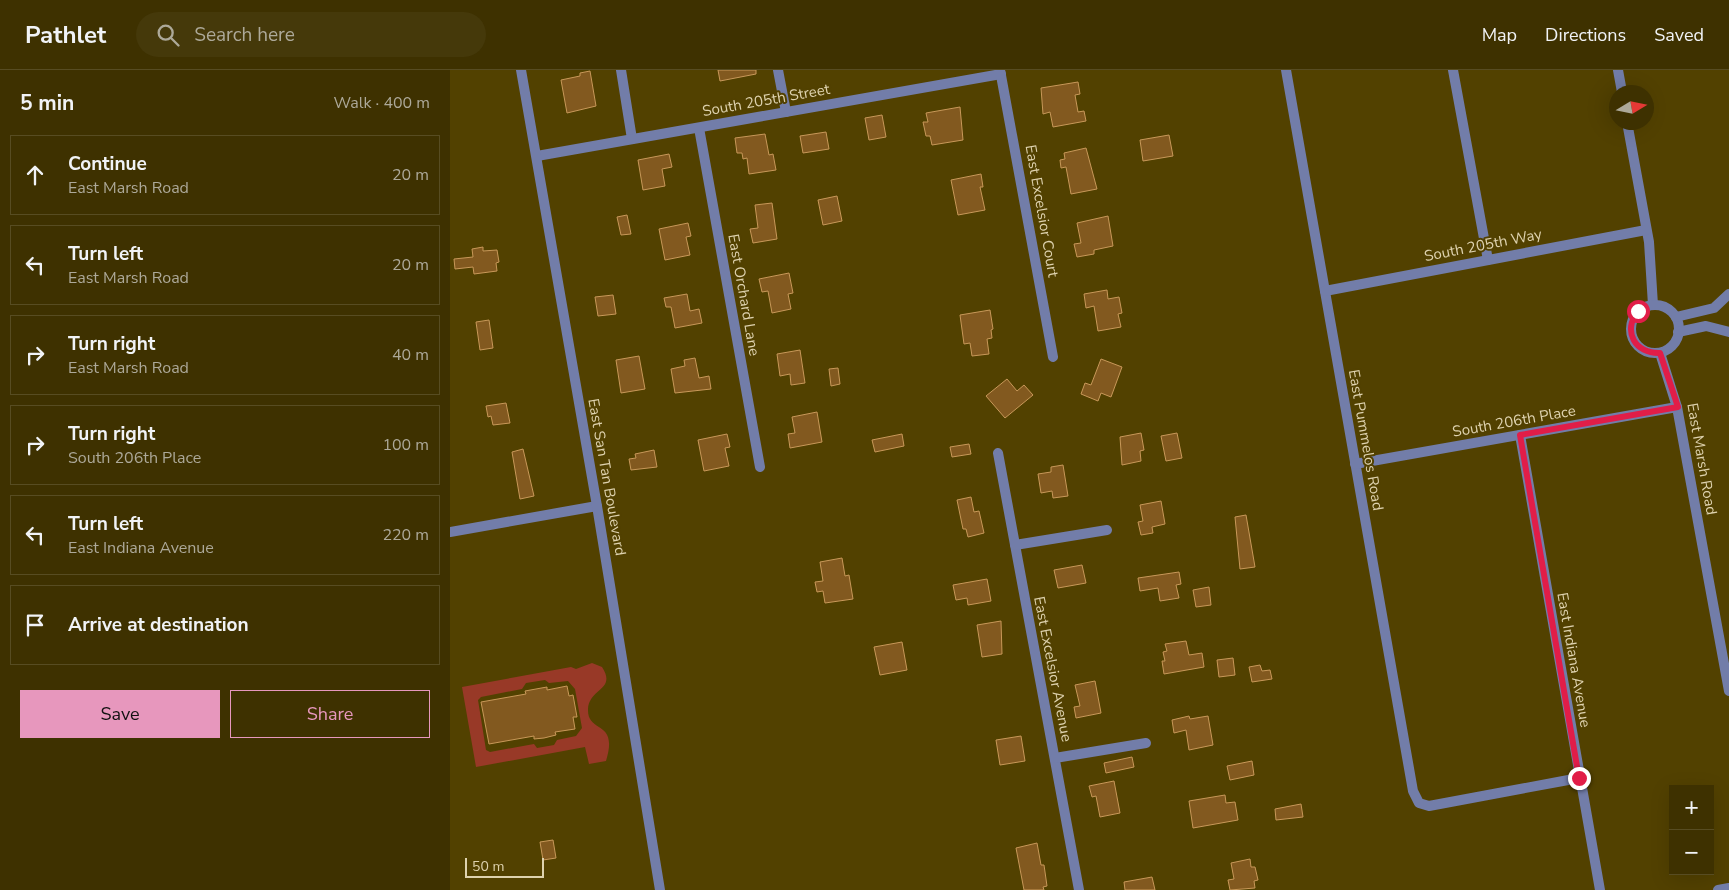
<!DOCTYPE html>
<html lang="en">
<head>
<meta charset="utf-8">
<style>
  body { margin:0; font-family:"Nunito Sans",sans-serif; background:#45390a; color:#f1f3f6 }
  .controls { position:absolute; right:15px; bottom:15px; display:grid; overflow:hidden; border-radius:0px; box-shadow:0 5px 20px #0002 }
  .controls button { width:45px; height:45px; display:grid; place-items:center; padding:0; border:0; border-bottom:1px solid #574c22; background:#3e3100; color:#f1f3f6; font:25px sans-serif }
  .compass { position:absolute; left:1159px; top:15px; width:45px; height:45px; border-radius:50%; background:#3e3100; box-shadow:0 5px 20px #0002; rotate:80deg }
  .scale { position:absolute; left:15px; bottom:12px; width:79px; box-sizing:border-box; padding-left:5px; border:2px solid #ded2ae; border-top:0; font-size:14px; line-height:18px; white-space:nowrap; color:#ded2ae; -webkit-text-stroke:4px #524100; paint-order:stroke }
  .stop { position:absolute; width:15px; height:15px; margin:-11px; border:4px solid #e11d48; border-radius:50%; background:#fff }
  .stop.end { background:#e11d48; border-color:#fff; box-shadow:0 1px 5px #0008 }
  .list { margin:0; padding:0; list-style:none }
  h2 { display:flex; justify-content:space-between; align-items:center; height:65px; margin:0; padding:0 20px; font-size:21px }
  h2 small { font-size:16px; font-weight:400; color:#ada999 }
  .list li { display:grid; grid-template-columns:32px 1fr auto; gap:15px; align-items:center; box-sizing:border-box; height:80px; margin:0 10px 10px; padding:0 10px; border:1px solid #574c22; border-radius:0px }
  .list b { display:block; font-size:19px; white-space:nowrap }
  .list p { margin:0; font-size:16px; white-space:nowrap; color:#ada999 }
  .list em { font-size:16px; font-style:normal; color:#ada999 }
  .actions { display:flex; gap:10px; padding:15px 20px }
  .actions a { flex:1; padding:11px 0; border:1px solid #e797bd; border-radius:0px; text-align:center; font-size:18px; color:#e797bd }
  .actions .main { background:#e797bd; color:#111 }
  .icon { flex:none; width:28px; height:28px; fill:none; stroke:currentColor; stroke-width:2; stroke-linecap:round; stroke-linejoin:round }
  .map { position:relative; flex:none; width:1279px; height:820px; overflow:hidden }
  header { display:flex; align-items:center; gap:30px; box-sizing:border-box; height:70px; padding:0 25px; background:#3e3100; border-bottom:1px solid #574c22 }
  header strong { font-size:24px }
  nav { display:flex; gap:28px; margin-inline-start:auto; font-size:18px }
  .search { width:350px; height:45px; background:#45390a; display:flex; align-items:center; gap:12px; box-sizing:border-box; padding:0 18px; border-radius:28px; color:#ada999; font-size:19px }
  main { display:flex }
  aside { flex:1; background:#3e3100 }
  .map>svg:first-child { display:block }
  .green { fill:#983927; fill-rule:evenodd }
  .building { fill:#82591f; stroke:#c89859 }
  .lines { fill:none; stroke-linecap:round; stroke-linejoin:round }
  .minor { stroke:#727da9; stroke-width:10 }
  .tertiary { stroke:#727da9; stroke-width:10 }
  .route { stroke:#e11d48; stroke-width:6 }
  .labels { text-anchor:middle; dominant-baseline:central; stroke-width:4; stroke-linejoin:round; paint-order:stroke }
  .street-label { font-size:15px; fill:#ded2ae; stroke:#524100 }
</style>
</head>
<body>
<header>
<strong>Pathlet</strong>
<div class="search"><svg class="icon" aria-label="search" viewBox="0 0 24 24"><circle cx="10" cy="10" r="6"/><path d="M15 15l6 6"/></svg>Search here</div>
<nav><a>Map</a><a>Directions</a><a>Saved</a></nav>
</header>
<main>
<aside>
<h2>5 min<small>Walk · 400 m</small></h2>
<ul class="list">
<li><svg class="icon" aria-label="ahead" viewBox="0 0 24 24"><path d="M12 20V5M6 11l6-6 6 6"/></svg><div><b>Continue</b><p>East Marsh Road</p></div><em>20 m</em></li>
<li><svg class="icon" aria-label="left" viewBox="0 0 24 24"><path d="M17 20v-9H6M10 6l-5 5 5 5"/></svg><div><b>Turn left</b><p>East Marsh Road</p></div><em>20 m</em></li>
<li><svg class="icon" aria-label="right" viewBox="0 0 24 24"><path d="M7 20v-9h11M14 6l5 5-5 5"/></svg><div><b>Turn right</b><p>East Marsh Road</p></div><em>40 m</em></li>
<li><svg class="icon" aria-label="right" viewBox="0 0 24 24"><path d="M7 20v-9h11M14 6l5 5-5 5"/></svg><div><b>Turn right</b><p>South 206th Place</p></div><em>100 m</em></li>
<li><svg class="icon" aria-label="left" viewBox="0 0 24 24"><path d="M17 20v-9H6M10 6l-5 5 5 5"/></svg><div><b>Turn left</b><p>East Indiana Avenue</p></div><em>220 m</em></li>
<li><svg class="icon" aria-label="arrive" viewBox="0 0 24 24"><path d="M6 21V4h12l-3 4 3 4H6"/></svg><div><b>Arrive at destination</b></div></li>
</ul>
<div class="actions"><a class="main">Save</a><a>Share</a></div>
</aside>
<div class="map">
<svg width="1279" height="820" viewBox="0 0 1279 820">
  <rect width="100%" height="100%" fill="#524100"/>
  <path class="green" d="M142,593L152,597C167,620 139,618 138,639C137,664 169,649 156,691L139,694L135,677L26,697L12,617L121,597L126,599ZM95,610L99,613L118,611L125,619L132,658L126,666L107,670L104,675L87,678L84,674L40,682L36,680L28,630L31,627L72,619L76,613Z"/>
  <g class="building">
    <polygon points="268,0 306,0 306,4 270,11"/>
    <polygon points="140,1 146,36 117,43 111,10 130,6 130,3"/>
    <polygon points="628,12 630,24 625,25 628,42 634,41 636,51 603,57 600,42 593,44 591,18"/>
    <polygon points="510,37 513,70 482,75 480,66 476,66 473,52 478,52 476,43"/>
    <polygon points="432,45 436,67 419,70 415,48"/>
    <polygon points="376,62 379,79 353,83 350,66"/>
    <polygon points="315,64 319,85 323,84 326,100 299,104 297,88 293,89 292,83 287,83 285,68"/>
    <polygon points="719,65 723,86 693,91 690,70"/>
    <polygon points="636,78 647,119 621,124 616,97 611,98 610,90 615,89 614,83"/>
    <polygon points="219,84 222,97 212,99 215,116 193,120 188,90"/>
    <polygon points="531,104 533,117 530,117 535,140 508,145 501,110"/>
    <polygon points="387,126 392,151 373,155 368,130"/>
    <polygon points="322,133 327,169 303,173 300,159 308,158 305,135"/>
    <polygon points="177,145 181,164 171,165 167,147"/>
    <polygon points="658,146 663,176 644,180 644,184 627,187 624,174 631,173 627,153"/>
    <polygon points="238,153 241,166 236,167 240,185 215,190 209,159"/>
    <polygon points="33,177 33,181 47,180 49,192 46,193 47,201 24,204 23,197 5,199 4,189 23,187 22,179"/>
    <polygon points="339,203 343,223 338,224 341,239 322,243 318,221 312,222 309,209"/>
    <polygon points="657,220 658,229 669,227 672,243 668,244 671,257 648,261 644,236 636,238 634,224"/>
    <polygon points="237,224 240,241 249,239 252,253 225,258 221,237 216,237 214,228"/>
    <polygon points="163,225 166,244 148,246 145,227"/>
    <polygon points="540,240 543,259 541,260 542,268 537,269 539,284 522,286 520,273 514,274 510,245"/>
    <polygon points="39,250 43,278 30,280 26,252"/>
    <polygon points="350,280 355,313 341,315 340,304 330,306 327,284"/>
    <polygon points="189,286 195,319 171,323 166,290"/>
    <polygon points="245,288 249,308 259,306 261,319 225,323 221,299 235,296 234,290"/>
    <polygon points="651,289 672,297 661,327 651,323 648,331 631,324 635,313 641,315"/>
    <polygon points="388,298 390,314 381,316 379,299"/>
    <polygon points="557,309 567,321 574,315 583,325 555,348 536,326"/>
    <polygon points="56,333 60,353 43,355 41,346 38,347 36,336"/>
    <polygon points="367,342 372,372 340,378 338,364 345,363 342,347"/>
    <polygon points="691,363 694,380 690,381 691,391 672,395 670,367"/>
    <polygon points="727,363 732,388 716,391 711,366"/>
    <polygon points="277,364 280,377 275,378 279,396 254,401 248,370"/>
    <polygon points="452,364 454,376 425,382 422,370"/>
    <polygon points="519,374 521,384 502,387 500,377"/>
    <polygon points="73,379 84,426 70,429 62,382"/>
    <polygon points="204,380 207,397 181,400 179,389 186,388 185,384"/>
    <polygon points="613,395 618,426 603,428 602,421 591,423 588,404 601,402 601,397"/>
    <polygon points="521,427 524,442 529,441 534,463 518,467 516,459 513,459 507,430"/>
    <polygon points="711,431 715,454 702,457 703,463 691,465 688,452 693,451 690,435"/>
    <polygon points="796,445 805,497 790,499 785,447"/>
    <polygon points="392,488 395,506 399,505 403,529 375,533 373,521 367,522 365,512 373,511 370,492"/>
    <polygon points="632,495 636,513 608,518 604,500"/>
    <polygon points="729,502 731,514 726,515 729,528 710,531 708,518 690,521 688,508"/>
    <polygon points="537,509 541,531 518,535 517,528 506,530 503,515"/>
    <polygon points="759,517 761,535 746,537 743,520"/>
    <polygon points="551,551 552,584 532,587 527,555"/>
    <polygon points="736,571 739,585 752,583 754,597 714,604 712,591 715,591 713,582 717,581 715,574"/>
    <polygon points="452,572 457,600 430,605 424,577"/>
    <polygon points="783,588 785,605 769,607 767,590"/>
    <polygon points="810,595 812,601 820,600 822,609 802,612 799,597"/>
    <polygon points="645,611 651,643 626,648 624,637 630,636 625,615"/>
    <polygon points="117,616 119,626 123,625 127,647 123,647 125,659 105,662 106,665 94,668 84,669 84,666 39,674 31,632 76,624 75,621 97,617 97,620"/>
    <polygon points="739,646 740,649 758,646 763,675 739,680 736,660 724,663 722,650"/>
    <polygon points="571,666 575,691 550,695 546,670"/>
    <polygon points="682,687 684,697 656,703 654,693"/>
    <polygon points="802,691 804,705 780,710 777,696"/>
    <polygon points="664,711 670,743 650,747 646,726 642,727 639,716"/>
    <polygon points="775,725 776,733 785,732 788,750 743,758 739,731"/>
    <polygon points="851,734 853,747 826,750 825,739"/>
    <polygon points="103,770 106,788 93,790 90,772"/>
    <polygon points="587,773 591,795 594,795 597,816 593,817 594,820 574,820 566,778"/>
    <polygon points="800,789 801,797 805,797 808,810 804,811 805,818 780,820 778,810 784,809 781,793"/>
    <polygon points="702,807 705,820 675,820 674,812"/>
  </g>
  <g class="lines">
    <g class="minor">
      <polyline points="171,0 182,69"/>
      <polyline points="328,0 336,42"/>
      <polyline points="550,0 603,287"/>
      <polyline points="836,0 963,721 969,733 979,736 1129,708"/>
      <polyline points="1003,0 1038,190"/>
      <polyline points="1168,0 1172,22"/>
      <polyline points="1177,52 1199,172 1203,235"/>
      <polyline points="249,58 310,397"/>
      <polyline points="87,86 551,4"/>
      <polyline points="875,221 1196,160"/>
      <circle cx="1205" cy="259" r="24"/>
      <polyline points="1226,247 1264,238 1279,224"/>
      <polyline points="1228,262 1256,256 1279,262"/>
      <polyline points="1210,283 1227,337 1279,621"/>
      <polyline points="1070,365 1150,820"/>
      <polyline points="548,383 629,820"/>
      <polyline points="905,394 1227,337"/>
      <polyline points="0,462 147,436"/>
      <polyline points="565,475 657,460"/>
      <polyline points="605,688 696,673"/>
      <polyline points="1268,820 1279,818"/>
    </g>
    <polyline class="tertiary" points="71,0 147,436 210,820"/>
  </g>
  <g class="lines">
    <path class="route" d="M1129,708L1070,365L1228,337L1210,283C1185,284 1172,261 1188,241"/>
  </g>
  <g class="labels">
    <g class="street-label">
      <text transform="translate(316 30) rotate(-10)">South 205th Street</text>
      <text transform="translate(592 141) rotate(80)">East Excelsior Court</text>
      <text transform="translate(1033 175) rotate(-11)">South 205th Way</text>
      <text transform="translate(294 225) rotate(80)">East Orchard Lane</text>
      <text transform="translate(1064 351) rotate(-10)">South 206th Place</text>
      <text transform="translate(916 370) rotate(80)">East Pummelos Road</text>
      <text transform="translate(1252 389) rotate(80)">East Marsh Road</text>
      <text transform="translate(157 407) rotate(80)">East San Tan Boulevard</text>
      <text transform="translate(1124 590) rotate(80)">East Indiana Avenue</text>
      <text transform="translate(603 599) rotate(79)">East Excelsior Avenue</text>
    </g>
  </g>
</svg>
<div class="controls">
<button>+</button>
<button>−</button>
</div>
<svg class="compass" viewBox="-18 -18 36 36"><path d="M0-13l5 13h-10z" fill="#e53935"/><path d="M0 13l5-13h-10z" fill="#ada999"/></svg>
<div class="scale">50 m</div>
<div class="stop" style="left:1188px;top:241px"></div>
<div class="stop end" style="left:1129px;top:708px"></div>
</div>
</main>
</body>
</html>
